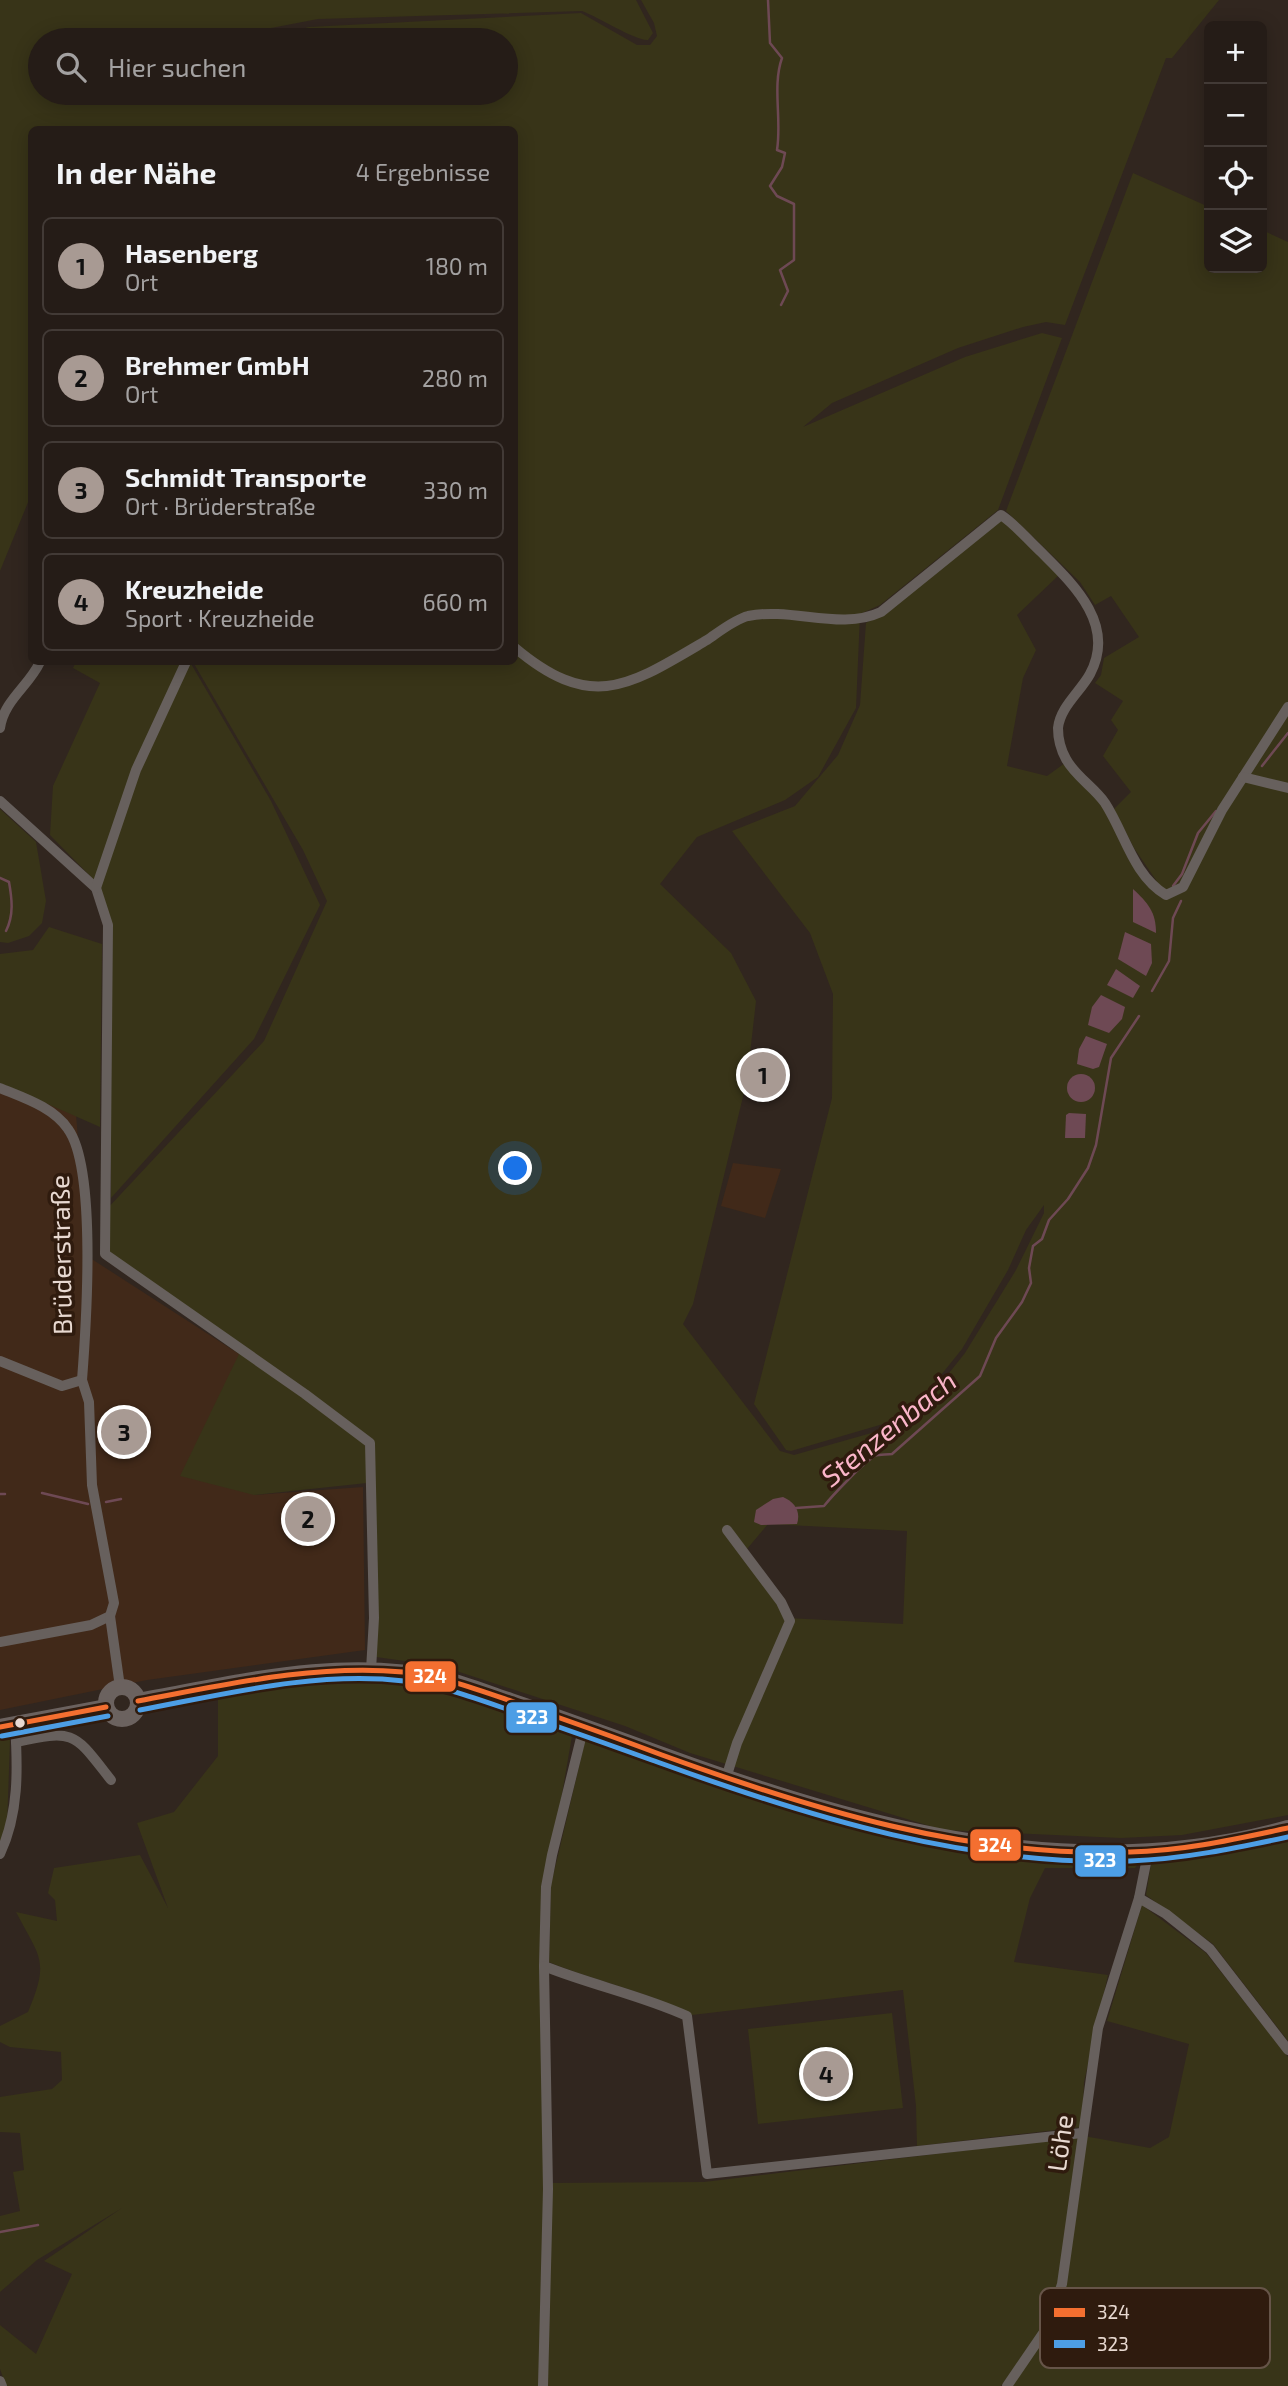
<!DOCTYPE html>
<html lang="de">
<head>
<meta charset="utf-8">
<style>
  body { margin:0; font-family:"Exo 2",sans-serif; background:#2d2520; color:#f1f3f6 }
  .controls { position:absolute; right:21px; top:21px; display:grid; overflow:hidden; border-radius:10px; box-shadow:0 4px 18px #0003 }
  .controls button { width:63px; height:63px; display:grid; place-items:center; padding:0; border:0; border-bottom:2px solid #423a36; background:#251c17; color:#f1f3f6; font:35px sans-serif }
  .you { position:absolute; left:516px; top:1169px; width:24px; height:24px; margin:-18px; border:5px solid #fff; border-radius:50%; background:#1a73e8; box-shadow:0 0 0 10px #1a73e833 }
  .badge { display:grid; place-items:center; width:46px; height:46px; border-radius:50%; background:#a89a93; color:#111; font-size:23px; font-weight:700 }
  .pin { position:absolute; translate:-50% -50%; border:4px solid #fff; box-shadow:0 2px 7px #0006 }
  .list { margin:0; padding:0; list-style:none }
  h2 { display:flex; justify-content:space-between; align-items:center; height:91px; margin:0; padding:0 28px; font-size:30px }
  h2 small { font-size:23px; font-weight:400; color:#a3a1a1 }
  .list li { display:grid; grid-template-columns:46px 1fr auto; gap:21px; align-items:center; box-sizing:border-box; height:98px; margin:0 14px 14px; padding:0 14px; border:2px solid #423a36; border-radius:10px }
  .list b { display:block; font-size:26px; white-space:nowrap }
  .list p { margin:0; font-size:23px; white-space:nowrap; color:#a3a1a1 }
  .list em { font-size:23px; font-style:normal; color:#a3a1a1 }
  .icon { flex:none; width:38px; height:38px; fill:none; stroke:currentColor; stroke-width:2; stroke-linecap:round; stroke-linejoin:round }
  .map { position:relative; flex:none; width:1288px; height:2386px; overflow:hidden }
  .search { position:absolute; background:#251c17; box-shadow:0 4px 18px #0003; left:28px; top:28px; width:490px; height:77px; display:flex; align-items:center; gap:18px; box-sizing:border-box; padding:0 24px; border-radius:38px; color:#a3a1a1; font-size:26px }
  .panel { position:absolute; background:#251c17; box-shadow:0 4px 18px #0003; left:28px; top:126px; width:490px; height:539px; border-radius:10px }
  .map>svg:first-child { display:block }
  .built { fill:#412919 }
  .green { fill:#383418; fill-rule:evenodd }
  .water { fill:#6e4954 }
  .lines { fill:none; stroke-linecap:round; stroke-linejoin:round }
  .stream { stroke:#6e4954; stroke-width:2.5 }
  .street { stroke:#67605d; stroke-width:10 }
  .secondary { stroke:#6b625f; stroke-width:16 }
  .bus-1-casing { stroke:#2f1b0e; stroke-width:10 }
  .bus-2-casing { stroke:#2f1b0e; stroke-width:10 }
  .bus-1 { stroke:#f46f30; stroke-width:5 }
  .bus-2 { stroke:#4d9ee5; stroke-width:5 }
  .bus-dot { fill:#e8d9d1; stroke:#2f1b0e; stroke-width:2.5 }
  .labels { text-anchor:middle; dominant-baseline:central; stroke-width:7; stroke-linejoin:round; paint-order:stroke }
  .street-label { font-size:26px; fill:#e8d9d1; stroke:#2f1b0e }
  .water-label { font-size:28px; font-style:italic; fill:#fbb5c9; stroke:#2f1b0e }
  .key { fill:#2f1b0e; stroke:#665448; stroke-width:2 }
  .key-label { font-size:19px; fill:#e8d9d1 }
  .line-badge { stroke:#2f1b0e; stroke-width:2.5 }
  .badge-label { font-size:19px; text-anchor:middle; font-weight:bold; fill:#fff }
</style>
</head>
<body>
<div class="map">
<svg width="1288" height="2386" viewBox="0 0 1288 2386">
  <rect width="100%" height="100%" fill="#31261f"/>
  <g class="built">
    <polygon points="0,1084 76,1114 87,1256 239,1354 254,1495 363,1487 365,1650 147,1680 0,1710"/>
    <polygon points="733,1163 781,1169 765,1218 721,1206"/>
  </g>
  <g class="green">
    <path d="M0,0H636L653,33L648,40C636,41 598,17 582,11L318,19L229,36L223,40H40V93H506V40H260L309,27L581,13L637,45H650L657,36L654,23L641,0H1219L1172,58H1166L1065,325L1046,322L1023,327L958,348L832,403L803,427L965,357L1042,333L1062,338L998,510L880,605L860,614L856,708L818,777L785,800L697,837L660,884L731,953L756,1001L747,1080L693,1304L683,1324L780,1451L794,1455L910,1422L965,1353L1016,1270L1044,1213V1205L1026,1230L1008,1270L962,1349L907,1417L791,1451L786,1450L754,1404L832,1098L833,994L810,933L732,831L795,806L838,755L860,705L866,623L882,614L1002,519L1059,575L1017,615L1036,650L1023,678L1007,766L1047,776L1065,763L1103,804L1128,854L1158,883L1134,848L1114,809L1131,792L1103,756L1118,730L1111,720L1123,701L1095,683L1101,675L1104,658L1139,637L1111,596L1095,605L1080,582L1006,511L1133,173L1209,207V268H1262V230L1288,242V1815L1182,1835L1121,1838L943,1830L690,1753L625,1726L441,1666L376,1657L367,1483L254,1495L180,1476L239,1354L105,1254L106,1210L264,1041L327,901L303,850L193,662H514V130H32L31,495L0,571ZM768,1524L907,1531L903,1624L787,1618L747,1549Z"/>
    <polygon points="76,662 182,662 95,881 50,835 53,786 100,683 73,668"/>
    <polygon points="190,662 271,801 320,905 254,1039 111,1198 111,922 100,887 139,770"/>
    <polygon points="0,809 36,842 46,901 42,923 29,936 8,943 0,942"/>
    <polygon points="49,927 102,944 100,1127 0,1083 0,954 33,950"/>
    <path d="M336,1678H378L447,1688L573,1730L546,1887L542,2386H6L0,2369V2325L36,2354L72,2274L44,2261L122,2208L37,2260L0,2292V2216L20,2211L13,2172L24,2170L20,2133L0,2132V2097L52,2089L62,2080L61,2052L10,2047L0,2042V2026L28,2012C50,1960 40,1958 16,1912L57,1921L55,1900L48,1893L54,1868L140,1855L168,1908L137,1823L174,1812L218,1756V1693Z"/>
    <path d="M587,1733C747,1787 911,1858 1082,1859C1103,1860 1125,1857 1146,1855L1135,1868H1045L1030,1898L1014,1962L1108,1975L1084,2082L1082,2127L917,2146L916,2106L903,1990L692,2015C647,1991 597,1982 549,1962L551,1885Z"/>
    <polygon points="3,1737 10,1740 7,1827 0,1843 0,1738"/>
    <polygon points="1288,1833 1288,2041 1213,1944 1146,1895 1152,1858"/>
    <polygon points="1142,1905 1206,1953 1288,2057 1288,2386 1009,2386 1006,2379 1001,2386 546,2386 552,2183 704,2182 1084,2136 1150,2148 1169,2137 1189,2044 1107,2021"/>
    <polygon points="892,2013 903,2108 758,2124 748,2029"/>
  </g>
  <g class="water">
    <path d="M1133,889C1148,903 1156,912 1156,933L1133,922Z"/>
    <polygon points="1125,932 1151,944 1152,963 1146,976 1118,959"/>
    <polygon points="1116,969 1140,986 1133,998 1107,985"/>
    <polygon points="1101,995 1125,1007 1122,1019 1109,1033 1088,1025 1092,1007"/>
    <polygon points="1086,1036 1107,1044 1099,1067 1093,1069 1077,1064 1079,1049"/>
    <circle cx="1081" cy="1088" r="14"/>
    <polygon points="1069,1113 1086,1114 1085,1138 1065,1138 1066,1115"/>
    <path d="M783,1497C795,1502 801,1512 797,1524L761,1525L754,1522L756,1510L773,1499Z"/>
  </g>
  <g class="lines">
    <g class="stream">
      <path d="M768,0L770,43L782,58C772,86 782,120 777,150L785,153L782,167L770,186L777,196L794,204V260L780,270L788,291L781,305"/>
      <polyline points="1262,766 1288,733"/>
      <path d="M0,878L9,882C12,899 14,915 6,931"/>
      <polyline points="1173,886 1182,874 1198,833 1216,811"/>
      <polyline points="1152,991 1169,961 1173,918 1181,901"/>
      <polyline points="42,1493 88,1504"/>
      <polyline points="0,1494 5,1494"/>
      <polyline points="106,1502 121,1499"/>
      <path d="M796,1508L824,1506C832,1496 864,1462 875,1456C879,1454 887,1455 892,1454L980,1376L996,1338L1022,1302L1031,1283L1029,1268L1033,1246L1042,1239L1049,1220L1068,1199L1088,1168L1096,1145L1111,1058L1139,1016"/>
      <polyline points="0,2232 38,2225"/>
    </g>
    <g class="street">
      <path d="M514,647C592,713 629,686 707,640C719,632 735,619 748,616C793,607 840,631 881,612L1001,515C1015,524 1027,539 1040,551C1072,583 1117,624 1090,674C1081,691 1060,707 1058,728C1058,739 1061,750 1066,759C1075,776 1094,787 1105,803C1125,834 1133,875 1166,895L1183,887L1222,810L1288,707"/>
      <path d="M0,728C4,700 29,686 40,662"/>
      <polyline points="1243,777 1288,788"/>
      <polyline points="0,801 96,888 108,925 105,1254 305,1394 370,1443 374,1618 371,1670"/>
      <polyline points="96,888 136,770 186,662"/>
      <path d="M0,1088C24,1098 53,1107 68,1129C97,1169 86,1328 82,1380"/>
      <polyline points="0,1361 62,1386 82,1380 89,1402 92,1485 114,1603 110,1616 91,1625 0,1642"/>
      <polyline points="110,1616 120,1687"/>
      <path d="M584,1726L552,1855L546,1887L544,1966C591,1985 641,1995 687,2016L707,2174L1082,2133"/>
      <path d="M16,1742C76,1729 74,1733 111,1780"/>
      <polyline points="726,1778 737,1743 790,1621 781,1602 727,1530"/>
      <path d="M0,1854C19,1813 18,1769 15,1724"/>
      <polyline points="1139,1898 1166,1914 1210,1949 1288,2050"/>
      <polyline points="0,2381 2,2386"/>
      <polyline points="543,2386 548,2189 544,1966"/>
      <polyline points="1007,2386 1048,2326 1062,2284 1098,2028 1139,1898 1148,1853"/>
    </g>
    <g class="secondary">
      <circle cx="122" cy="1703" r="16"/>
      <path d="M138,1701C239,1683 340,1656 443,1679C466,1684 489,1694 511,1701C564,1719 616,1738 668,1757C866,1829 1078,1888 1288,1828"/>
      <polyline points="0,1727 106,1707"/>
    </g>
    <g class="bus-1-casing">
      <g id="bus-1">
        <path d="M138,1701C225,1685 313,1664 403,1672C442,1676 479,1690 517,1703C566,1720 614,1737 662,1755C811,1809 969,1858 1130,1852C1184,1851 1236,1839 1288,1828"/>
        <polyline points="0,1727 106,1707"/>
      </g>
    </g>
    <g class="bus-2-casing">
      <g id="bus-2">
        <path d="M140,1710C226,1694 315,1671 404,1681C444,1686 480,1700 518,1713C566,1729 615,1747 663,1764C812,1818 969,1866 1130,1861C1184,1859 1236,1848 1288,1837"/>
        <polyline points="2,1736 108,1716"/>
      </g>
    </g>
    <use href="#bus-1" class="bus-1"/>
    <use href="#bus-2" class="bus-2"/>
  </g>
  <circle class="bus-dot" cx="20" cy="1723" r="6"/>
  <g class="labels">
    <g class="street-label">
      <text transform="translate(60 1255) rotate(-91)">Brüderstraße</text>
      <text transform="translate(1059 2143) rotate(-82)">Löhe</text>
    </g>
    <g class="water-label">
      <text transform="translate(888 1428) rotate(-39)">Stenzenbach</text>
    </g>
  </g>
  <rect x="1040" y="2288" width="230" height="80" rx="10" class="key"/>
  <rect x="1054" y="2308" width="31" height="9" fill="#f46f30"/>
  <rect x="1054" y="2340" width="31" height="8" fill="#4d9ee5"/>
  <g class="key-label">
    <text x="1097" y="2319">324</text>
    <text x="1097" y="2351">323</text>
  </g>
  <g class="line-badge">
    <rect x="404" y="1660" width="53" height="33" rx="7" fill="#f46f30"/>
    <rect x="505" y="1701" width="53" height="33" rx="7" fill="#4d9ee5"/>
    <rect x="969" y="1828" width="53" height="34" rx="7" fill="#f46f30"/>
    <rect x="1074" y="1844" width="53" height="34" rx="7" fill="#4d9ee5"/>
  </g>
  <g class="badge-label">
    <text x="430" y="1683">324</text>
    <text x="532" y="1724">323</text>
    <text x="995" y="1852">324</text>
    <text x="1100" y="1867">323</text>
  </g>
</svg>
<div class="controls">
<button>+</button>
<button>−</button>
<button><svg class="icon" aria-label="locate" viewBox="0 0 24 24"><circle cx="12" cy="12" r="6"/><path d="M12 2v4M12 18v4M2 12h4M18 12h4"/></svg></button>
<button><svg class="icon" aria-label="layers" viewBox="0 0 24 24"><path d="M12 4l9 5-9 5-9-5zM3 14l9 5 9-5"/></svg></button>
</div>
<div class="you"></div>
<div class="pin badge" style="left:763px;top:1075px">1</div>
<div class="pin badge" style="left:308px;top:1519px">2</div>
<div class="pin badge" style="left:124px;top:1432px">3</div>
<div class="pin badge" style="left:826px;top:2074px">4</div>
<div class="search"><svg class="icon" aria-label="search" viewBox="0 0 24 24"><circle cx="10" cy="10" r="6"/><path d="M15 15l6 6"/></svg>Hier suchen</div>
<section class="panel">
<h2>In der Nähe<small>4 Ergebnisse</small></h2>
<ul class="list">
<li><span class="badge">1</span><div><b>Hasenberg</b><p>Ort</p></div><em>180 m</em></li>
<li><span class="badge">2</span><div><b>Brehmer GmbH</b><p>Ort</p></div><em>280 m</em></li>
<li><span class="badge">3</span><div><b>Schmidt Transporte</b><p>Ort · Brüderstraße</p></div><em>330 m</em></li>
<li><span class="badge">4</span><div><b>Kreuzheide</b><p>Sport · Kreuzheide</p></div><em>660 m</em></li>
</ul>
</section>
</div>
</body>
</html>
